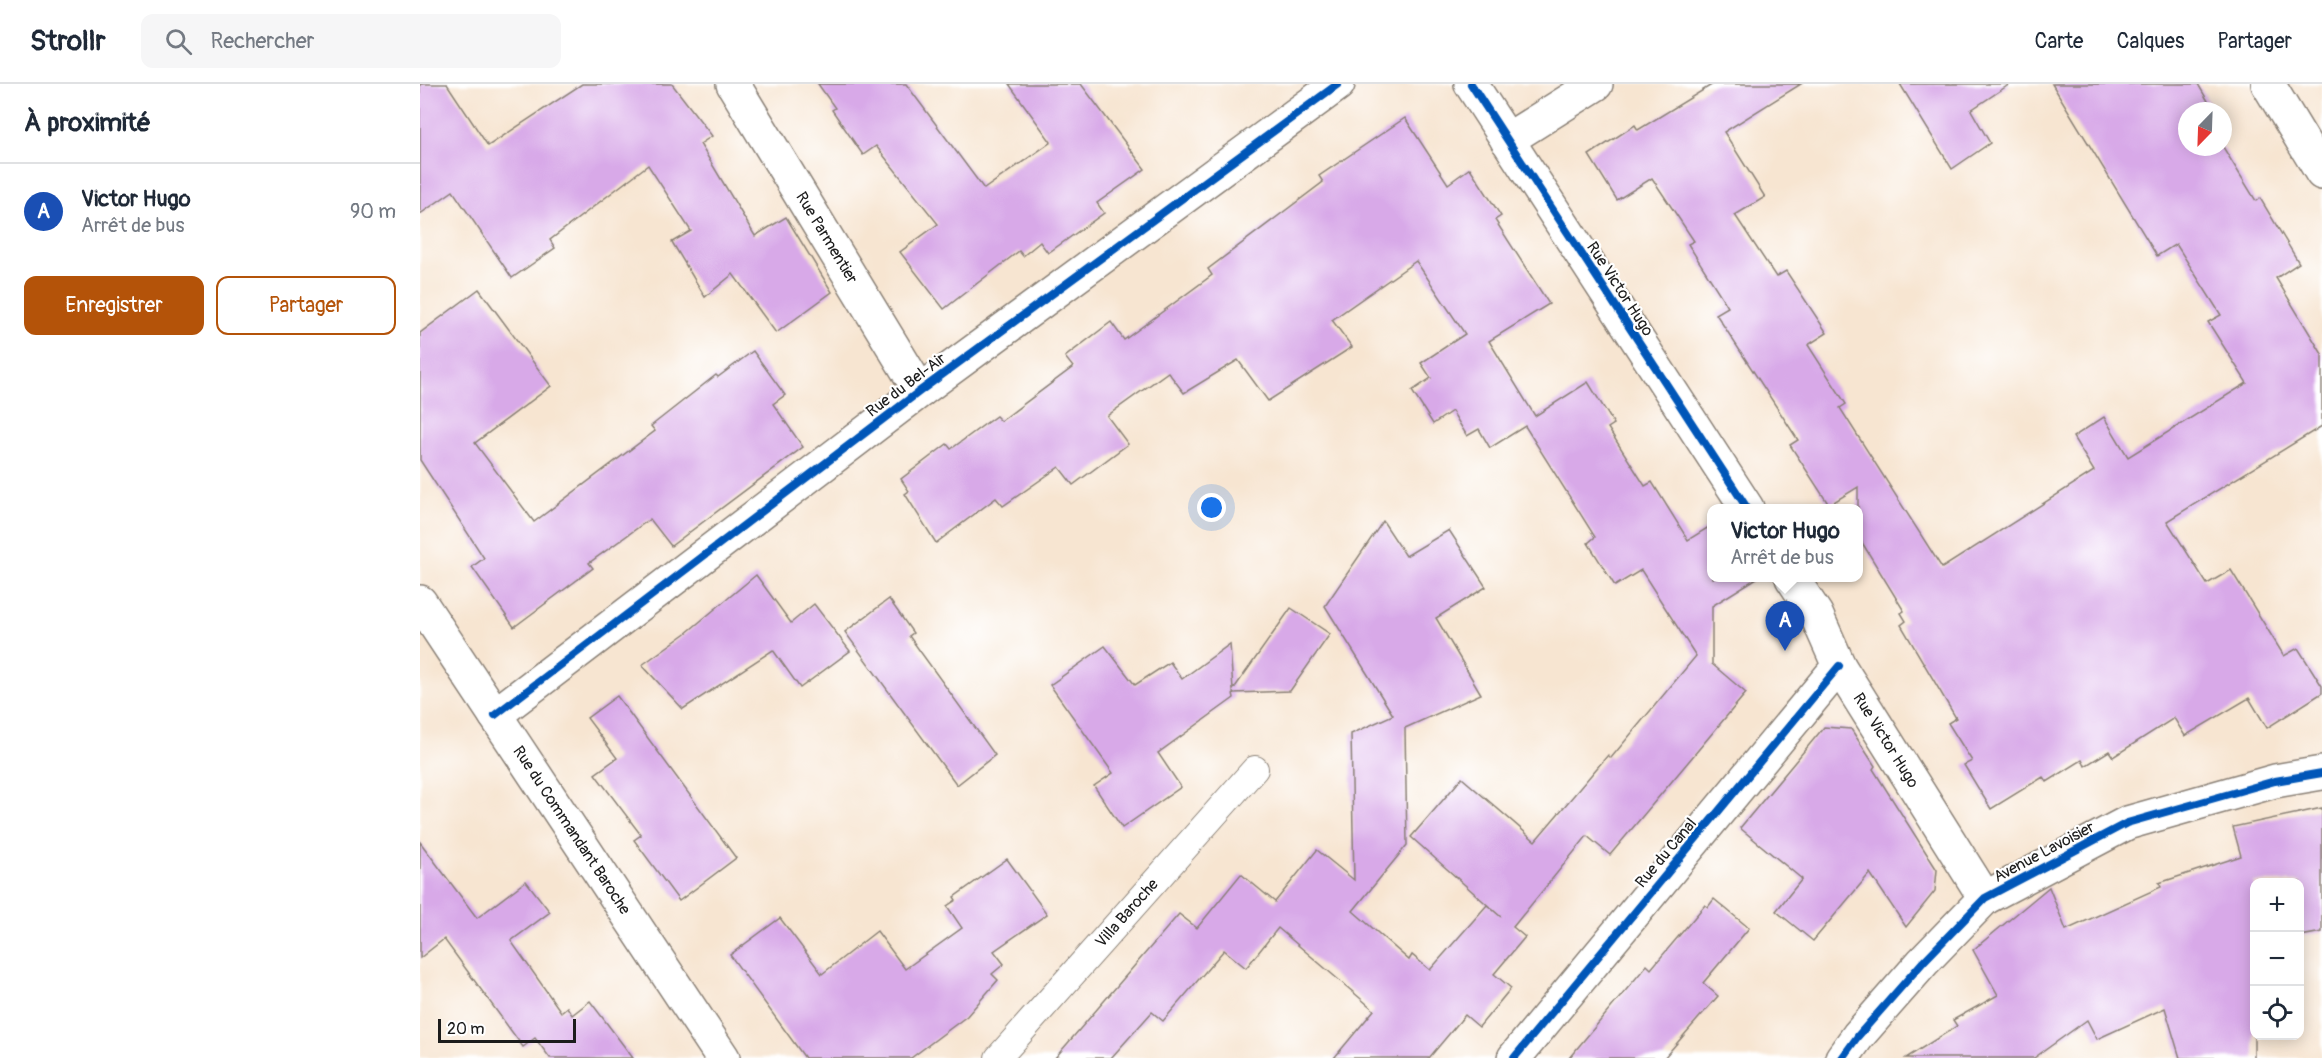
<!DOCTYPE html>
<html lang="fr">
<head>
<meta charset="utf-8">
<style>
  body { margin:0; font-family:Pangolin,sans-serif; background:#f6f6f7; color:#1f2937 }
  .controls { position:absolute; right:18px; bottom:18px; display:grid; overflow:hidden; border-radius:12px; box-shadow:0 3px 15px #0003 }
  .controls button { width:54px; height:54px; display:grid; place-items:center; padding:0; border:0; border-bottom:2px solid #e0e1e3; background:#fff; color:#1f2937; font:30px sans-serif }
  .compass { position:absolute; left:1758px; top:18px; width:54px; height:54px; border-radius:50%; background:#fff; box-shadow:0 3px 15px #0003; rotate:203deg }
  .scale { position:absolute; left:18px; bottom:15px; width:138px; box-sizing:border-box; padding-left:6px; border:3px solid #1c1c1c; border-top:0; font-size:16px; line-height:21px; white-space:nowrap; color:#1c1c1c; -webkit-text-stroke:4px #fff; paint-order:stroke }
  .you { position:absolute; left:792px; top:424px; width:21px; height:21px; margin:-15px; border:4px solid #fff; border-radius:50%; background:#1a73e8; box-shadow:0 0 0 9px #1a73e833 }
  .badge { display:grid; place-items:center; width:39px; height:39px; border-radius:50%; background:#b45309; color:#fff; font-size:20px; font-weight:700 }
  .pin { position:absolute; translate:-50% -50px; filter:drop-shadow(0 2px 3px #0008) }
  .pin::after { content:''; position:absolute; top:32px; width:21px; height:18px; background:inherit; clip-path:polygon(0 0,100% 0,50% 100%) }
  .popup { position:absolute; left:1287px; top:420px; width:156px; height:78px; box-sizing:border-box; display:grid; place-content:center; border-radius:12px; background:#fff; filter:drop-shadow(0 2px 4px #0005); font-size:20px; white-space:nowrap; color:#747a83 }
  .popup b { font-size:22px; color:#1f2937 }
  .popup::after { content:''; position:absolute; left:50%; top:100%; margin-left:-12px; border:12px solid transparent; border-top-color:#fff }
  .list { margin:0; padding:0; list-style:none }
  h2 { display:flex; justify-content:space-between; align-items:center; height:78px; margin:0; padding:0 24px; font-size:26px }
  h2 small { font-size:20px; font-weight:400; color:#747a83 }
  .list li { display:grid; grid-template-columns:39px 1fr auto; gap:18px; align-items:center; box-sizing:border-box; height:96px; padding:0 24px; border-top:2px solid #e0e1e3 }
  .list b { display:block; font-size:22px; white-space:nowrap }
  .list p { margin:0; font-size:20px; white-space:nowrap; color:#747a83 }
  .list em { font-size:20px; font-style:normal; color:#747a83 }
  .actions { display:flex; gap:12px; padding:18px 24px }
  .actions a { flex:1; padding:14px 0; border:2px solid #b45309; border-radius:12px; text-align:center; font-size:21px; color:#b45309 }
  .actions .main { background:#b45309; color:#fff }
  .icon { flex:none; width:33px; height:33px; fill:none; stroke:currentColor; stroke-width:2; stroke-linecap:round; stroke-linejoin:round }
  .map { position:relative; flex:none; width:1902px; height:974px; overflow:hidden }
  header { display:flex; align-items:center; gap:36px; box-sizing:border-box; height:84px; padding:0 30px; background:#fff; border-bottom:2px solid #e0e1e3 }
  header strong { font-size:28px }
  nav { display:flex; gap:33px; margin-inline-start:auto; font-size:21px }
  .search { width:420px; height:54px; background:#f6f6f7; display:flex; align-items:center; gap:15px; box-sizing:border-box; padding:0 21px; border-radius:12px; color:#747a83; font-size:22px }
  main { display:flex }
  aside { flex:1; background:#fff }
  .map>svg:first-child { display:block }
  .building { fill:#d8a9e8 }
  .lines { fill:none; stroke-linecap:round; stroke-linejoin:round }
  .service-casing { stroke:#8a8076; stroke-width:28 }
  .minor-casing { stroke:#8a8076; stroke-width:36 }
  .service { stroke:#fff; stroke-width:26 }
  .minor { stroke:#fff; stroke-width:33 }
  .cycleway-casing { stroke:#fff; stroke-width:11 }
  .cycleway { stroke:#0057b8; stroke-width:8 }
  .labels { text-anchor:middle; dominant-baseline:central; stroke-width:4.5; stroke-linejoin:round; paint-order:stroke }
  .street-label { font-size:16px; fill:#1c1c1c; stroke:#fff }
</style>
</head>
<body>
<header>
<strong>Strollr</strong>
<div class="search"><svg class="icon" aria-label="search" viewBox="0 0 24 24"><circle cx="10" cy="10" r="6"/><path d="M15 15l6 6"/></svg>Rechercher</div>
<nav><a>Carte</a><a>Calques</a><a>Partager</a></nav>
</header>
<main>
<aside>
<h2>À proximité<small></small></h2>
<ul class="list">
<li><span class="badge" style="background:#1a4fb4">A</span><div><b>Victor Hugo</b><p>Arrêt de bus</p></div><em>90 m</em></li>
</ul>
<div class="actions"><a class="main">Enregistrer</a><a>Partager</a></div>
</aside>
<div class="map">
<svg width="1902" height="974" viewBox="0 0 1902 974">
  <rect width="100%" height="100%" fill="#fff"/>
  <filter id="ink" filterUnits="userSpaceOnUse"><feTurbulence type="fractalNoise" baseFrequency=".0167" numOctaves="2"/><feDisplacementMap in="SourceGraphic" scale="12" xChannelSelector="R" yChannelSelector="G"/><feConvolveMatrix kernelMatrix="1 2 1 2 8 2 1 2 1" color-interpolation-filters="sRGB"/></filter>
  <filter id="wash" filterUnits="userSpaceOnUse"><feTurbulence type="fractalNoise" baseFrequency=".008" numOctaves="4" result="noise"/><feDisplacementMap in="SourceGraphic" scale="24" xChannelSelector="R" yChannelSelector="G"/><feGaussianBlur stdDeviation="1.35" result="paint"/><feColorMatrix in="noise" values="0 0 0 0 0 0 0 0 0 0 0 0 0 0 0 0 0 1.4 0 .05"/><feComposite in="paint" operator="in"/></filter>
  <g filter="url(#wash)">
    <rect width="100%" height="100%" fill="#f7e5d1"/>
    <g id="blocks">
      <g class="building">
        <polygon points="0,0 27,0 68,62 162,0 252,0 292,52 280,60 335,152 366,133 412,208 356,249 313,190 285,213 252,158 271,147 228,81 130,156 135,164 92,194 33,107 0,130"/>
        <polygon points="398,0 486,0 564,105 631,58 589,0 661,0 725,85 677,119 684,129 628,169 620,158 603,172 599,167 524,225 480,168 518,140 456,62 443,71 412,26 415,24"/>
        <polygon points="1293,0 1381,0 1304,48 1345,113 1315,131 1356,193 1366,187 1407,249 1388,261 1426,320 1420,324 1522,484 1674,387 1653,353 1684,333 1708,373 1827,299 1788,238 1801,231 1756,160 1737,172 1632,0 1778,0 1792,24 1788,27 1767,27 1767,63 1803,63 1836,117 1840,114 1879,179 1856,194 1902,270 1902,342 1747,437 1787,500 1811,486 1864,572 1878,564 1902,602 1902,609 1847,644 1829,614 1765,652 1754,634 1693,673 1689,667 1665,682 1662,676 1627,698 1623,693 1571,725 1544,681 1552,677 1528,639 1536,634 1481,541 1486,537 1481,529 1484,527 1438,452 1438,403 1409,421 1370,361 1378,356 1296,230 1308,223 1268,160 1274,157 1232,94 1197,116 1169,71 1215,41 1218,46"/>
        <polygon points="1480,0 1590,0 1551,26 1570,59 1532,85"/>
        <polygon points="985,34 1028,100 1050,84 1081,132 1075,136 1129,220 1069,257 1115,332 1168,298 1194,340 1188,344 1225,402 1232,398 1268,456 1292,441 1292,494 1337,494 1292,522 1292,580 1326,609 1190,771 1167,752 1093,843 1105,853 1074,890 1091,904 1059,943 1045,931 1009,974 914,974 954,926 858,844 826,884 804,866 743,937 732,928 691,974 635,974 759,830 777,844 821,790 855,818 897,766 934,796 931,650 973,631 905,522 963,437 986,472 1029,446 1066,503 1016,534 1061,610 985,644 987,761 933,827 989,876 992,871 1010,886 1067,821 1081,833 991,753 1042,694 1115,757 1188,671 1191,674 1276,572 1221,486 1195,502 1168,459 1175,453 1105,342 1070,364 1059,345 1047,352 1032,327 1013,340 992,307 1011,294 1001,279 1045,250 996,177 912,236 932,263 848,317 818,276 764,309 748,288 687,332 708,360 653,401 639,383 583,422 576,414 516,459 485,410 489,407 481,395 527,360 531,365 576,332 581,337 653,283 645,273 691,238 704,256 792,191 788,185 903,98 899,92"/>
        <polygon points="59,205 131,302 55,359 114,438 235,347 231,342 296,291 298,293 333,267 365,311 353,320 383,363 251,462 230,435 169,479 173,484 94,543 52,483 64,474 0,376 0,249"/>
        <polygon points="336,491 371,539 394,520 430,567 380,604 353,566 263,625 222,581 265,550"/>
        <polygon points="469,515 493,549 489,552 575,671 537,701 425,548"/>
        <polygon points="871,524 910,550 870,607 813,609 814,614 738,669 761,703 702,744 674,702 693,689 630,601 685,562 715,601 750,578 762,595 810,560 813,606"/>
        <polygon points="197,612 316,774 259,817 214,756 221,751 175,690 197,674 167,634"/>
        <polygon points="1404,643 1431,645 1455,682 1453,685 1517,786 1515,807 1486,843 1450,789 1393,857 1356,827 1382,795 1320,744"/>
        <polygon points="1902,724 1902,848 1880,852 1880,798 1834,798 1834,974 1760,974 1745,924 1677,955 1667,936 1614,974 1486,974 1537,942 1533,936 1578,911 1553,866 1629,803 1646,846 1741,803 1739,799 1821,772 1813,743"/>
        <polygon points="0,758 57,834 106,797 130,828 91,857 141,928 147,923 152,931 170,917 213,974 130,974 115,954 103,963 24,855 0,874"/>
        <polygon points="587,775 627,830 574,867 584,880 572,890 578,896 547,932 491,974 385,974 310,871 360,834 402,890 457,847 485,885 542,844 527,822 536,816 534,813"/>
        <polygon points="1294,815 1329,844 1283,899 1298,912 1244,974 1149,974 1227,881 1231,885 1285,821 1288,823"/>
      </g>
    </g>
  </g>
  <g filter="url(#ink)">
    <use href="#blocks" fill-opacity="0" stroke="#8a8076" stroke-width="1.5"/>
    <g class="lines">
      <g class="service-casing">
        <g id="service">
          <path id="s1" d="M578,974L835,685"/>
        </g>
      </g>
      <g class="minor-casing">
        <g id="minor">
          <path id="s2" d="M313,0L500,307"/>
          <polyline points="1051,0 1327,424"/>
          <polyline points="1848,0 1902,89"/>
          <polyline points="1087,56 1176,0"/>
          <path id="s3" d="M1372,494L1396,530L1419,582L1565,814"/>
          <path id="s4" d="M0,518L303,974"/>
          <polyline points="75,631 500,307 918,0"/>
          <polyline points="1094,974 1419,582"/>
          <polyline points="1422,974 1438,952 1503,878 1565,814 1707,739 1855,697 1902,689"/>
        </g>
      </g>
      <use href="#service" class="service"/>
      <use href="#minor" class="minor"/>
      <g class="cycleway-casing">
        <g id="cycleway">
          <polyline points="1051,0 1327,424"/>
          <polyline points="75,631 500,307 918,0"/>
          <polyline points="1094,974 1419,582"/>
          <polyline points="1422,974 1438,952 1503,878 1565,814 1707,739 1855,697 1902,689"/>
        </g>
      </g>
      <use href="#cycleway" class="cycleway"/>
    </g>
  </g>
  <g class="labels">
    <g class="street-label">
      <text stroke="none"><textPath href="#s2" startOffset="180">Rue Parmentier</textPath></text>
      <text transform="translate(1200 205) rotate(57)">Rue Victor Hugo</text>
      <text transform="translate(486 301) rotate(-37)">Rue du Bel-Air</text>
      <text stroke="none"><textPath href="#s3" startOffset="188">Rue Victor Hugo</textPath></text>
      <text stroke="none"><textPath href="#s4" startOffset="274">Rue du Commandant Baroche</textPath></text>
      <text transform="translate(1624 768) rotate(-28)">Avenue Lavoisier</text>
      <text transform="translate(1246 769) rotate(-50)">Rue du Canal</text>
      <text stroke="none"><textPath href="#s1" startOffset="194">Villa Baroche</textPath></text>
    </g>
  </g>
</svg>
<div class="controls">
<button>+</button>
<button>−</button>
<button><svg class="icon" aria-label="locate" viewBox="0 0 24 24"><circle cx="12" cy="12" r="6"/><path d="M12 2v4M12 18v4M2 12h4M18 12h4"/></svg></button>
</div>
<svg class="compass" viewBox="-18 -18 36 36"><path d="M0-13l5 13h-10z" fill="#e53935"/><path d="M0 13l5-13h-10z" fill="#747a83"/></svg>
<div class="scale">20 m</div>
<div class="you"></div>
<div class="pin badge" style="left:1365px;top:567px;background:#1a4fb4">A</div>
<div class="popup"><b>Victor Hugo</b>Arrêt de bus</div>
</div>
</main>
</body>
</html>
